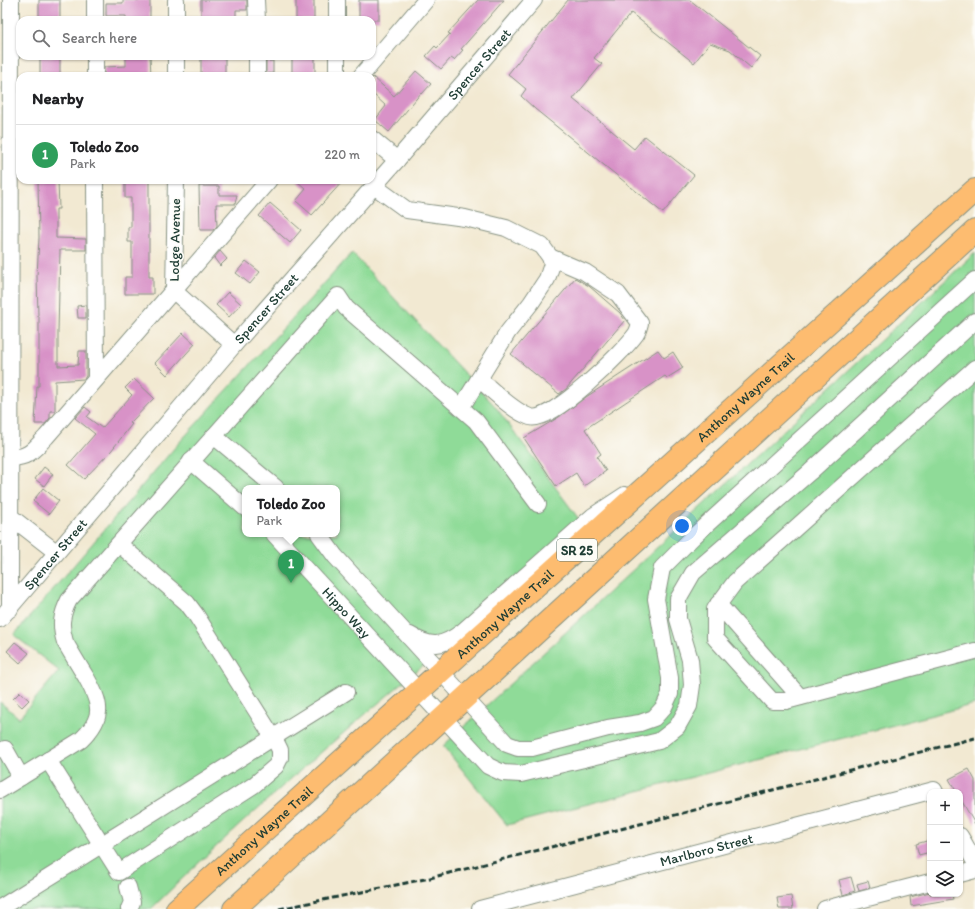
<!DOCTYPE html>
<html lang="en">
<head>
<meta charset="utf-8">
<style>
  body { margin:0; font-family:Itim,sans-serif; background:#f2f2f2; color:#202124 }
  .controls { position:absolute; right:12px; bottom:12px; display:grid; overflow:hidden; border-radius:8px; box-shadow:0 1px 3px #0004 }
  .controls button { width:36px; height:36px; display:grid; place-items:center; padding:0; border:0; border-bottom:1px solid #e0e0e0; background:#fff; color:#202124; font:20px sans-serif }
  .you { position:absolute; left:682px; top:526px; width:14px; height:14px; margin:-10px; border:3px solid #fff; border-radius:50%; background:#1a73e8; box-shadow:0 0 0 6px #1a73e833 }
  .badge { display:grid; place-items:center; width:26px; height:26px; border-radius:50%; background:#7c3aed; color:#fff; font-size:13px; font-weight:700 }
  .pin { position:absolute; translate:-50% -33px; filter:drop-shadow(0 1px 2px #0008) }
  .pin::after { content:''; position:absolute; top:21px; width:14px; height:12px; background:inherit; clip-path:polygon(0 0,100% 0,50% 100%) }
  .popup { position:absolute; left:242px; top:485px; width:98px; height:52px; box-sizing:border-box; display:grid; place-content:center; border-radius:8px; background:#fff; filter:drop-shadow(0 1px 3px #0005); font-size:13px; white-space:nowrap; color:#757577 }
  .popup b { font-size:15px; color:#202124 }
  .popup::after { content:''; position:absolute; left:50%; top:100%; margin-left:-8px; border:8px solid transparent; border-top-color:#fff }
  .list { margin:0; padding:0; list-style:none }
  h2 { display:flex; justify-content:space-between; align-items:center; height:52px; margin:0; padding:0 16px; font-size:17px }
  h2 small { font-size:13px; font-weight:400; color:#757577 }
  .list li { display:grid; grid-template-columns:26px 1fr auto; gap:12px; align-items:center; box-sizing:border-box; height:60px; padding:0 16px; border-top:1px solid #e0e0e0 }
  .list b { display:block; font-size:15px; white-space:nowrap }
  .list p { margin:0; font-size:13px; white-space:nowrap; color:#757577 }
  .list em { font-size:13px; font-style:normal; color:#757577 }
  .icon { flex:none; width:22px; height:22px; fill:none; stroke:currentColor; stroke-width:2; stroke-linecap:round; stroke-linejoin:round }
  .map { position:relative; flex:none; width:975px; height:909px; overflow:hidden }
  .search { position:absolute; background:#fff; box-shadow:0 1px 3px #0004; left:16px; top:16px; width:360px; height:44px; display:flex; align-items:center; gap:10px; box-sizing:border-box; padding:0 14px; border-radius:12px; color:#757577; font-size:15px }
  .panel { position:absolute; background:#fff; box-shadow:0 1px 3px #0004; left:16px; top:72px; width:360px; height:112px; border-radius:12px }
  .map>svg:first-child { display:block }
  .green { fill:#8fdb98; stroke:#578c66; fill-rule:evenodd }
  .building { fill:#d892c7 }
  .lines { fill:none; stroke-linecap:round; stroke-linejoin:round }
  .minor-casing { stroke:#889383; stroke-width:18 }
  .highway-casing { stroke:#889383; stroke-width:24 }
  .minor { stroke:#fff; stroke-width:16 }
  .highway { stroke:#fdbc70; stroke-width:22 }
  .rail { stroke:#1f3d34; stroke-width:3; stroke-dasharray:6 3; stroke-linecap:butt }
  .labels { text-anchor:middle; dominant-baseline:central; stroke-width:3; stroke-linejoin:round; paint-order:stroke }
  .shield { fill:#fdfcf7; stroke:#62766e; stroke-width:1 }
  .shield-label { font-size:13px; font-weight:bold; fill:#1f3d34 }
  .street-label { font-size:14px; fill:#1f3d34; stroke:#fdfcf7 }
</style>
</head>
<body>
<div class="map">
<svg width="975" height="909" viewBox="0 0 975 909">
  <rect width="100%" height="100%" fill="#fdfcf7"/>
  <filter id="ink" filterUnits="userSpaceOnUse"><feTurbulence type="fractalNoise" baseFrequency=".025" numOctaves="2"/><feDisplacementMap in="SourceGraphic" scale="8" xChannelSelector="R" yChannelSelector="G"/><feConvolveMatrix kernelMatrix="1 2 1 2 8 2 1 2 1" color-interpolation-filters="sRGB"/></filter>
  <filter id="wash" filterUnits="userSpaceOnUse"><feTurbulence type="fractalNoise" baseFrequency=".012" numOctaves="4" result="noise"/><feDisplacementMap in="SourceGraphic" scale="16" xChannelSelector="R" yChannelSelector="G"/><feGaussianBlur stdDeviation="0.9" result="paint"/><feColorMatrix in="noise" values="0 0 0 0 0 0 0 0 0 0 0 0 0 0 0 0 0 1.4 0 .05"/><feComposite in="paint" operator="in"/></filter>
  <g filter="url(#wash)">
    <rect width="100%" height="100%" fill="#f2e9d2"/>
    <g class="green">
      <path d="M352,253L495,406L587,530C438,653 288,774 151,909H0V702L19,718L59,671L14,635L177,445ZM245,488H337V534H245Z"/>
      <polygon points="975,253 975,704 507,825 443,746"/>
    </g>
    <g id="blocks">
      <g class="building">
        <rect x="39" y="0" width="21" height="20"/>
        <polygon points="123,0 150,0 150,20 126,20 126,16 106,16 106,3 123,3"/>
        <polygon points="201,0 247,0 247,10 236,10 236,20 201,20"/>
        <rect x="296" y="0" width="18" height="20"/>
        <rect x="359" y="0" width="20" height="20"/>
        <polygon points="478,0 504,0 461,49 463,50 454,60 451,58 441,69 426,56 435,46 437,48 450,34 448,33"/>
        <polygon points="568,0 690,0 760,56 751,68 730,50 710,43 694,63 631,13 594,58 602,64 573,99 634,149 645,136 694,175 663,213 535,109 521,96 526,89 508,74"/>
        <rect x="40" y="56" width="20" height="20"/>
        <polygon points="126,56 150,56 151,76 104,76 104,67 126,66"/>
        <rect x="292" y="56" width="23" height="20"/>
        <rect x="201" y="58" width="24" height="18"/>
        <polygon points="266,61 273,61 273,73 266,74"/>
        <polygon points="416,71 431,84 422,94 421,93 389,132 375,120 386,106 372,93 372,78 373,77 394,96"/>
        <polygon points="38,180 58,180 59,209 56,209 56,238 86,239 86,250 60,250 58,332 58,366 78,365 79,351 86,351 86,376 84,379 55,381 55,411 50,411 50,418 45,424 35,424 37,386 39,386 39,316 38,316 37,276 39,238"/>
        <polygon points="296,180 344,180 312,215 296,201 306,189"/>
        <polygon points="125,181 149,181 149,277 153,277 153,294 125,294 125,277 132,277 132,242 128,242 128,227 131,227 131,198 125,198"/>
        <polygon points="199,186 219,186 219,195 237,195 235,204 216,204 217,226 213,230 200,230"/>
        <polygon points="270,203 301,230 290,243 259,216"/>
        <polygon points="220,251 227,259 220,266 214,258"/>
        <polygon points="246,261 260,272 250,284 236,273"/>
        <polygon points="575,278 589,286 620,313 625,320 566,389 559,394 511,354"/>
        <polygon points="228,292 241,304 229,317 216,305"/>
        <polygon points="86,305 86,318 78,318 77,306"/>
        <polygon points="183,333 195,344 167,375 155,363"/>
        <polygon points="658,350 664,358 673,352 683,368 667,378 665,376 585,429 601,454 597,457 606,471 584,486 576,473 556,486 524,438 559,417 586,397"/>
        <polygon points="134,379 154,398 130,423 132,424 111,451 84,479 68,465 95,434 75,418 85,407 91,412 87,417 102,428 132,395 125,388"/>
        <polygon points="44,467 53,474 44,486 35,479"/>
        <polygon points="43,488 59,501 49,514 33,501"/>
        <polygon points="15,642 29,653 20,663 7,651"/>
        <polygon points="20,692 29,700 22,707 13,699"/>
        <polygon points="969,769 975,780 975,824 960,798 960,792 956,791 949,779"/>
        <polygon points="930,840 930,852 919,855 916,844"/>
        <polygon points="851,877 855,891 843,895 839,880"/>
        <polygon points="868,881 870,888 859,891 857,884"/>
        <polygon points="930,892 930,894 952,894 953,899 911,906 910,897"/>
        <polygon points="791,896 793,909 779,909 777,898"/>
      </g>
    </g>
  </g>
  <g filter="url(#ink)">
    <use href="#blocks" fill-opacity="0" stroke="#889383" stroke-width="1"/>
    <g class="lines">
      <g class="minor-casing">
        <g id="minor">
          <polyline points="95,0 95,20"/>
          <polyline points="176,0 176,20"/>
          <polyline points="256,0 257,20"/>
          <polyline points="337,0 337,20"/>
          <polyline points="95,56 95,76"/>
          <polyline points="176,56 176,76"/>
          <polyline points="257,56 257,76"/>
          <polyline points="337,56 337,76"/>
          <polyline points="361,76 426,0"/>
          <polyline points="372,139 397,160"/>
          <polyline points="95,180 96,379"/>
          <polyline points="176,180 174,291 234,345"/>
          <polyline points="374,186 407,210 465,218 506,228 542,246 550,257 552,264 547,279 531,303 508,332 461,408"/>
          <polyline points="975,368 735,582 715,609 715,638 772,701 786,701 975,651"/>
          <path d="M479,379C492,390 514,412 530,417C551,424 623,352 636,334C638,331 639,327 640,323L618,294L585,272L550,257"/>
          <polyline points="214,436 276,488"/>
          <path d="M11,458C30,457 33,450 46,437L269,180"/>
          <polyline points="191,461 245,508"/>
          <polyline points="11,517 56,552"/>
          <path id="s1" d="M274,534L488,766L503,773L521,774L659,741L677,727L689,706L692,685L690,660L678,619V599L693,573L810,472L975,321"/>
          <polyline points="319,534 335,556 507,744 518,748 532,748 608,728 640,723 654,718 664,707 670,694 670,678 656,599 662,568 694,536 975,280"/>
          <polyline points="718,604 800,697"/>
          <polyline points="10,609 11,0"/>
          <path id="s2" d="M0,619L234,345L397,160L534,0"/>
          <path d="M410,635C431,648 442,647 462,632L593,516L625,495"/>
          <polyline points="5,749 21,777"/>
          <polyline points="48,760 119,872 254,785 276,766 280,758 280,750 276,742 196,615 187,603 119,544"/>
          <path d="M0,790L81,740C105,717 101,704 86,677C79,666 72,654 65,642C60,626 61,615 69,600L338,296L346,308L476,421L538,504"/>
          <polyline points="960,836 975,862"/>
          <polyline points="960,874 975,870"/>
          <polyline points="128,887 132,902 129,909"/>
          <polyline points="0,908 346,692"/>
          <path id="s3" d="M480,909L934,790L935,792"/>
          <polyline points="825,909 930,882"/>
        </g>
      </g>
      <g class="highway-casing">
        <g id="highway">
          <path id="s4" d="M177,909L975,190"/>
          <polyline points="234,909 975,231"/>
        </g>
      </g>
      <use href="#minor" class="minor"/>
      <use href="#highway" class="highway"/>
      <polyline class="rail" points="279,909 430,878 975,738"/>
    </g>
  </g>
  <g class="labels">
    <rect class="shield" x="557" y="539" width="40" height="22" rx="3"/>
    <g class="shield-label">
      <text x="577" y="550">SR 25</text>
    </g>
    <g class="street-label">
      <text stroke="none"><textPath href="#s2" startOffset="733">Spencer Street</textPath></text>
      <text transform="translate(175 240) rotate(-89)">Lodge Avenue</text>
      <text stroke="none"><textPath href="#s2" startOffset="409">Spencer Street</textPath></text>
      <text stroke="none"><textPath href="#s4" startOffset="765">Anthony Wayne Trail</textPath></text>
      <text stroke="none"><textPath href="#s2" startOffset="85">Spencer Street</textPath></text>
      <text stroke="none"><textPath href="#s1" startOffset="107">Hippo Way</textPath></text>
      <text stroke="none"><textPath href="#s4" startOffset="441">Anthony Wayne Trail</textPath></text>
      <text stroke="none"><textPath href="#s4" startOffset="117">Anthony Wayne Trail</textPath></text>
      <text stroke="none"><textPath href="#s3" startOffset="234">Marlboro Street</textPath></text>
    </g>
  </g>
</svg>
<div class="controls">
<button>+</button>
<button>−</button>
<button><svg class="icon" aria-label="layers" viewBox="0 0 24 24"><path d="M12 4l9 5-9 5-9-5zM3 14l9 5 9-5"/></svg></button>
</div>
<div class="you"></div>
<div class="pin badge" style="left:291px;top:583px;background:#2e9e5b">1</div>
<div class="popup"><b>Toledo Zoo</b>Park</div>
<div class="search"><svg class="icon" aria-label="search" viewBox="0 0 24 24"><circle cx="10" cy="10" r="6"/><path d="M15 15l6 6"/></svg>Search here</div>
<section class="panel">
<h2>Nearby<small></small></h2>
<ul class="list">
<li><span class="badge" style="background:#2e9e5b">1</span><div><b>Toledo Zoo</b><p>Park</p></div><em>220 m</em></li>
</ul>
</section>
</div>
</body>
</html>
